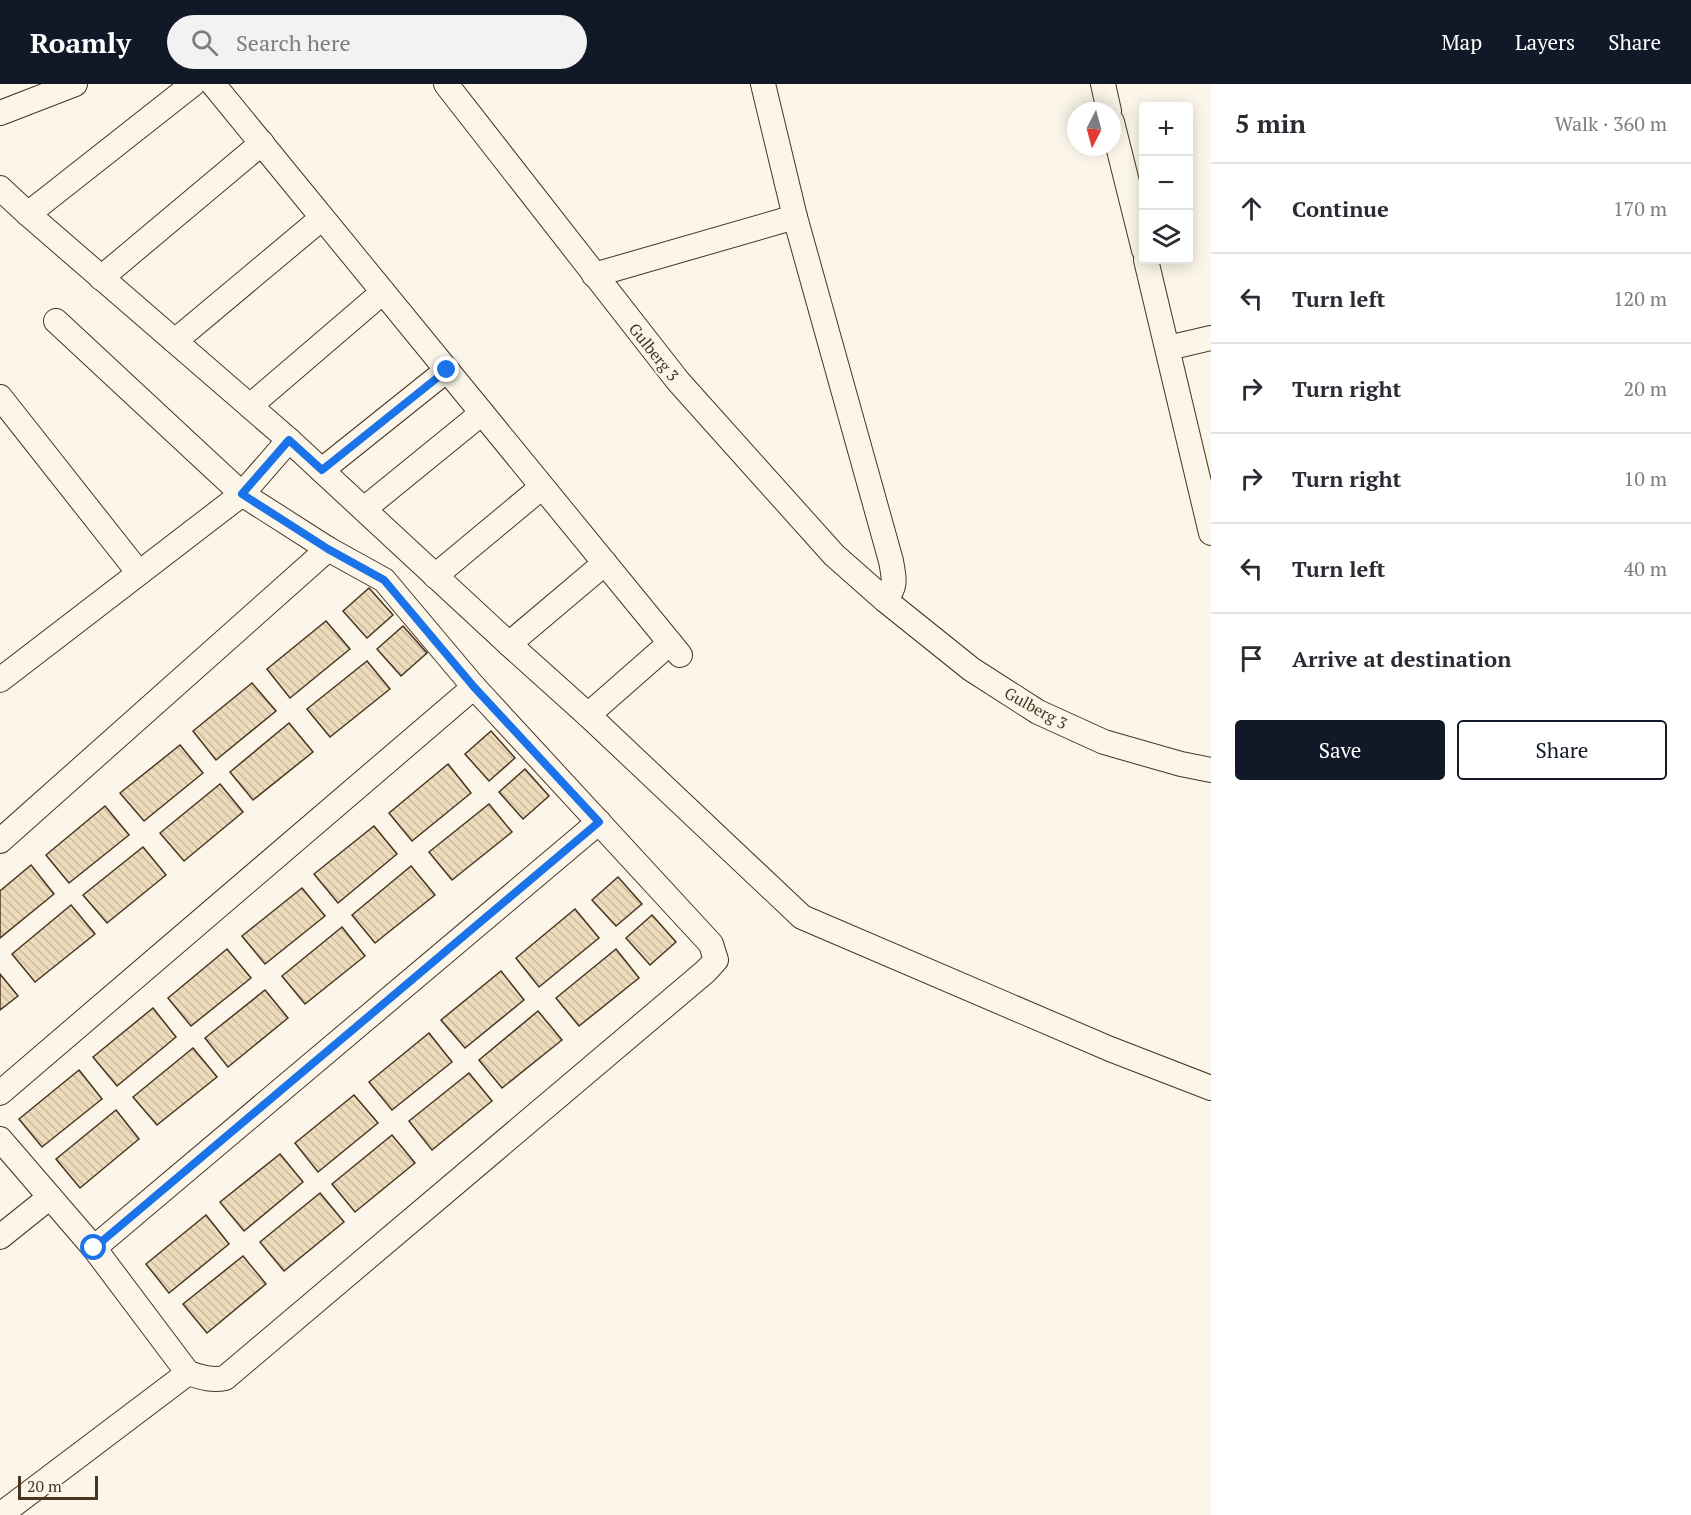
<!DOCTYPE html>
<html lang="en">
<head>
<meta charset="utf-8">
<style>
  body { margin:0; font-family:"PT Serif",serif; background:#f2f2f3; color:#2b2b33 }
  .controls { position:absolute; right:18px; top:18px; display:grid; overflow:hidden; border-radius:6px; box-shadow:0 3px 15px #0003 }
  .controls button { width:54px; height:54px; display:grid; place-items:center; padding:0; border:0; border-bottom:2px solid #e1e1e2; background:#fff; color:#2b2b33; font:30px sans-serif }
  .compass { position:absolute; left:1067px; top:18px; width:54px; height:54px; border-radius:50%; background:#fff; box-shadow:0 3px 15px #0003; rotate:186deg }
  .scale { position:absolute; left:18px; bottom:15px; width:80px; box-sizing:border-box; padding-left:6px; border:3px solid #4a3520; border-top:0; font-size:16px; line-height:21px; white-space:nowrap; color:#4a3520; -webkit-text-stroke:4px #fbf6e9; paint-order:stroke }
  .stop { position:absolute; width:18px; height:18px; margin:-14px; border:4px solid #1a73e8; border-radius:50%; background:#fff }
  .stop.end { background:#1a73e8; border-color:#fff; box-shadow:0 2px 6px #0008 }
  .list { margin:0; padding:0; list-style:none }
  h2 { display:flex; justify-content:space-between; align-items:center; height:78px; margin:0; padding:0 24px; font-size:26px }
  h2 small { font-size:20px; font-weight:400; color:#7c7c81 }
  .list li { display:grid; grid-template-columns:39px 1fr auto; gap:18px; align-items:center; box-sizing:border-box; height:90px; padding:0 24px; border-top:2px solid #e1e1e2 }
  .list b { display:block; font-size:22px; white-space:nowrap }
  .list em { font-size:20px; font-style:normal; color:#7c7c81 }
  .actions { display:flex; gap:12px; padding:18px 24px }
  .actions a { flex:1; padding:14px 0; border:2px solid #111827; border-radius:6px; text-align:center; font-size:21px; color:#111827 }
  .actions .main { background:#111827; color:#fff }
  .icon { flex:none; width:33px; height:33px; fill:none; stroke:currentColor; stroke-width:2; stroke-linecap:round; stroke-linejoin:round }
  .map { position:relative; flex:none; width:1211px; height:1431px; overflow:hidden }
  header { display:flex; align-items:center; gap:36px; box-sizing:border-box; height:84px; padding:0 30px; background:#111827; color:#fff }
  header strong { font-size:28px }
  nav { display:flex; gap:33px; margin-inline-start:auto; font-size:21px }
  .search { width:420px; height:54px; background:#f2f2f3; display:flex; align-items:center; gap:15px; box-sizing:border-box; padding:0 21px; border-radius:33px; color:#7c7c81; font-size:22px }
  main { display:flex }
  aside { flex:1; background:#fff }
  .map>svg:first-child { display:block }
  .building { fill:url(#building-back-hatch); stroke:#4a3520; stroke-width:1.5 }
  .lines { fill:none; stroke-linecap:round; stroke-linejoin:round }
  .minor-casing { stroke:#4a3520; stroke-width:26 }
  .minor { stroke:#fbf6e9; stroke-width:24 }
  .route { stroke:#1a73e8; stroke-width:8 }
  .labels { text-anchor:middle; dominant-baseline:central; stroke-width:4.5; stroke-linejoin:round; paint-order:stroke }
  .street-label { font-size:16px; fill:#4a3520; stroke:#fbf6e9 }
</style>
</head>
<body>
<header>
<strong>Roamly</strong>
<div class="search"><svg class="icon" aria-label="search" viewBox="0 0 24 24"><circle cx="10" cy="10" r="6"/><path d="M15 15l6 6"/></svg>Search here</div>
<nav><a>Map</a><a>Layers</a><a>Share</a></nav>
</header>
<main>
<div class="map">
<svg width="1211" height="1431" viewBox="0 0 1211 1431">
  <defs>
    <pattern id="building-back-hatch" width="6" height="6" patternUnits="userSpaceOnUse" patternTransform="scale(1.5)"><rect width="6" height="6" fill="#ecdcbc"/><path d="M-1 5l2 2M0 0l6 6M5-1l2 2" fill="none" stroke="#ccbda1"/></pattern>
  </defs>
  <rect width="100%" height="100%" fill="#fbf6e9"/>
  <g class="building">
    <polygon points="369,504 393,531 367,554 343,527"/>
    <polygon points="326,537 350,565 290,614 267,585"/>
    <polygon points="403,542 427,569 401,592 377,565"/>
    <polygon points="367,577 390,605 330,653 307,625"/>
    <polygon points="252,599 276,627 216,676 193,647"/>
    <polygon points="289,639 313,668 253,716 230,688"/>
    <polygon points="491,647 515,674 489,697 465,670"/>
    <polygon points="180,661 203,689 144,737 120,709"/>
    <polygon points="448,680 471,709 412,757 389,729"/>
    <polygon points="525,685 549,712 523,735 499,708"/>
    <polygon points="220,700 243,728 184,777 160,749"/>
    <polygon points="489,720 512,748 452,796 429,768"/>
    <polygon points="105,722 129,751 69,799 46,771"/>
    <polygon points="374,742 397,770 338,819 314,790"/>
    <polygon points="143,763 166,791 107,839 83,811"/>
    <polygon points="31,781 54,810 0,854 0,807"/>
    <polygon points="411,782 435,811 375,859 352,831"/>
    <polygon points="618,793 642,820 616,842 592,816"/>
    <polygon points="302,804 325,832 265,880 242,852"/>
    <polygon points="71,821 95,850 35,898 12,870"/>
    <polygon points="575,825 599,854 539,903 516,874"/>
    <polygon points="652,831 676,858 650,881 626,854"/>
    <polygon points="342,843 365,872 305,920 282,892"/>
    <polygon points="227,865 251,894 191,942 168,914"/>
    <polygon points="616,865 639,894 579,942 556,914"/>
    <polygon points="501,887 524,916 465,964 441,936"/>
    <polygon points="0,890 18,912 0,926"/>
    <polygon points="265,906 288,934 228,983 205,954"/>
    <polygon points="153,924 176,953 117,1002 93,973"/>
    <polygon points="538,927 562,956 502,1004 479,976"/>
    <polygon points="429,949 452,978 392,1026 369,998"/>
    <polygon points="193,964 217,993 157,1041 133,1013"/>
    <polygon points="79,986 102,1015 42,1063 19,1035"/>
    <polygon points="469,989 492,1017 432,1066 409,1037"/>
    <polygon points="354,1011 378,1039 318,1088 295,1059"/>
    <polygon points="116,1026 139,1055 80,1104 56,1075"/>
    <polygon points="392,1051 415,1079 355,1128 332,1100"/>
    <polygon points="280,1070 303,1098 244,1147 220,1118"/>
    <polygon points="320,1109 344,1138 284,1187 260,1158"/>
    <polygon points="206,1131 229,1160 169,1209 146,1180"/>
    <polygon points="243,1172 266,1200 207,1249 183,1220"/>
  </g>
  <g class="lines">
    <g class="minor-casing">
      <g id="minor">
        <polyline points="213,0 680,571"/>
        <polyline points="446,0 678,297 834,471 885,516 971,585 1038,628 1104,658 1181,680 1211,686"/>
        <path d="M763,0L795,133L891,477C894,494 897,502 885,516"/>
        <polyline points="1103,0 1109,27"/>
        <polyline points="0,29 75,0"/>
        <polyline points="1112,38 1144,166"/>
        <polyline points="0,104 28,130 289,356 509,560 588,631 802,833 1110,965 1211,1004"/>
        <polyline points="28,130 193,0"/>
        <polyline points="1146,176 1211,449"/>
        <polyline points="594,191 795,133"/>
        <polyline points="101,194 262,59"/>
        <polyline points="175,257 322,134"/>
        <polyline points="1168,264 1211,254"/>
        <polyline points="0,313 139,489"/>
        <polyline points="250,322 383,208"/>
        <polyline points="322,386 447,286"/>
        <polyline points="364,425 482,329"/>
        <polyline points="435,492 542,403"/>
        <polyline points="509,560 605,479"/>
        <polyline points="0,596 242,410 289,356"/>
        <polyline points="588,631 670,559"/>
        <polyline points="0,757 328,465"/>
        <polyline points="0,1009 474,603"/>
        <path d="M0,1055L94,1164L188,1289C201,1293 211,1297 225,1294L706,887L716,876L711,860L474,603L384,496L328,465L242,410L56,237"/>
        <polyline points="0,1153 50,1113"/>
        <polyline points="94,1164 599,738"/>
        <polyline points="0,1431 188,1289"/>
      </g>
    </g>
    <use href="#minor" class="minor"/>
  </g>
  <g class="lines">
    <polyline class="route" points="94,1164 599,738 474,603 384,496 328,465 242,410 289,356 322,386 447,286"/>
  </g>
  <g class="labels">
    <g class="street-label">
      <text transform="translate(654 268) rotate(51)">Gulberg 3</text>
      <text transform="translate(1036 624) rotate(29)">Gulberg 3</text>
    </g>
  </g>
</svg>
<div class="controls">
<button>+</button>
<button>−</button>
<button><svg class="icon" aria-label="layers" viewBox="0 0 24 24"><path d="M12 4l9 5-9 5-9-5zM3 14l9 5 9-5"/></svg></button>
</div>
<svg class="compass" viewBox="-18 -18 36 36"><path d="M0-13l5 13h-10z" fill="#e53935"/><path d="M0 13l5-13h-10z" fill="#7c7c81"/></svg>
<div class="scale">20 m</div>
<div class="stop" style="left:94px;top:1164px"></div>
<div class="stop end" style="left:447px;top:286px"></div>
</div>
<aside>
<h2>5 min<small>Walk · 360 m</small></h2>
<ul class="list">
<li><svg class="icon" aria-label="ahead" viewBox="0 0 24 24"><path d="M12 20V5M6 11l6-6 6 6"/></svg><div><b>Continue</b></div><em>170 m</em></li>
<li><svg class="icon" aria-label="left" viewBox="0 0 24 24"><path d="M17 20v-9H6M10 6l-5 5 5 5"/></svg><div><b>Turn left</b></div><em>120 m</em></li>
<li><svg class="icon" aria-label="right" viewBox="0 0 24 24"><path d="M7 20v-9h11M14 6l5 5-5 5"/></svg><div><b>Turn right</b></div><em>20 m</em></li>
<li><svg class="icon" aria-label="right" viewBox="0 0 24 24"><path d="M7 20v-9h11M14 6l5 5-5 5"/></svg><div><b>Turn right</b></div><em>10 m</em></li>
<li><svg class="icon" aria-label="left" viewBox="0 0 24 24"><path d="M17 20v-9H6M10 6l-5 5 5 5"/></svg><div><b>Turn left</b></div><em>40 m</em></li>
<li><svg class="icon" aria-label="arrive" viewBox="0 0 24 24"><path d="M6 21V4h12l-3 4 3 4H6"/></svg><div><b>Arrive at destination</b></div></li>
</ul>
<div class="actions"><a class="main">Save</a><a>Share</a></div>
</aside>
</main>
</body>
</html>
